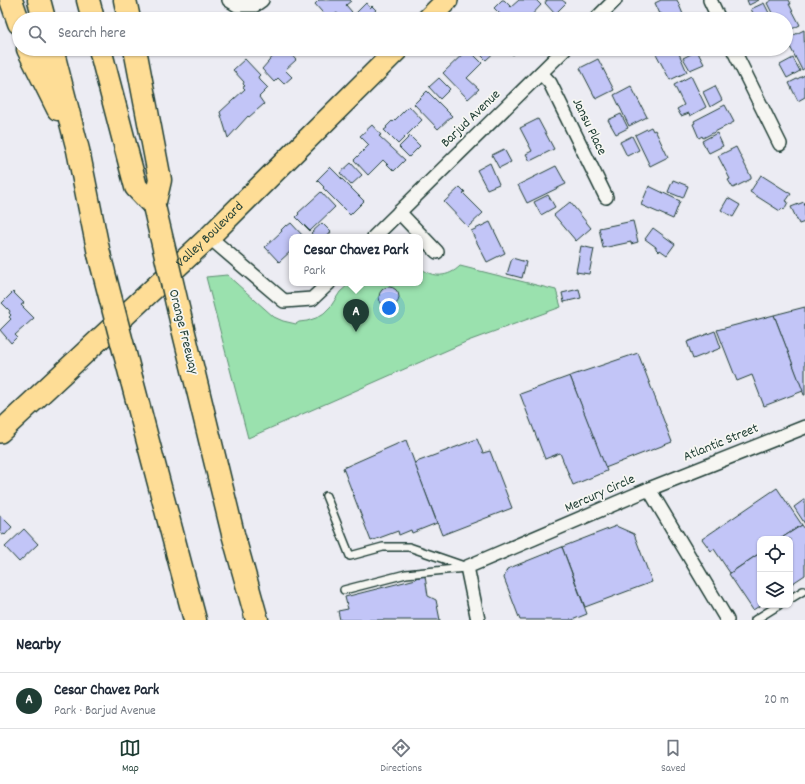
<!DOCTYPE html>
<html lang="en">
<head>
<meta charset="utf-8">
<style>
  body { margin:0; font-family:Dekko,sans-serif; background:#f6f6f7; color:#1f2937 }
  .controls { position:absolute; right:12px; bottom:12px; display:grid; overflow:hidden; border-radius:8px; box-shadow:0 1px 3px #0004 }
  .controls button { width:36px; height:36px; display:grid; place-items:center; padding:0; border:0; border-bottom:1px solid #e0e1e3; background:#fff; color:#1f2937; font:20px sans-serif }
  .you { position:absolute; left:389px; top:308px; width:14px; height:14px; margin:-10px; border:3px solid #fff; border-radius:50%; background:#1a73e8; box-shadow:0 0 0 6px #1a73e833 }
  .badge { display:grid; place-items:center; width:26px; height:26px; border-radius:50%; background:#1f3d34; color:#fff; font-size:13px; font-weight:700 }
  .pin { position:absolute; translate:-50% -33px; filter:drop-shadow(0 1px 2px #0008) }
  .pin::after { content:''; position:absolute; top:21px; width:14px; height:12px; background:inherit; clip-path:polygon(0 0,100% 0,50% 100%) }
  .popup { position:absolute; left:289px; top:234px; width:134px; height:52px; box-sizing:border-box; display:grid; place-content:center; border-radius:8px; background:#fff; filter:drop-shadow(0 1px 3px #0005); font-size:13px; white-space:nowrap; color:#747a83 }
  .popup b { font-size:15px; color:#1f2937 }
  .popup::after { content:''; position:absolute; left:50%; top:100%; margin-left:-8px; border:8px solid transparent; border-top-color:#fff }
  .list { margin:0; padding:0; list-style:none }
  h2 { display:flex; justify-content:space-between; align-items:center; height:52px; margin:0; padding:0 16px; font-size:17px }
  h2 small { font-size:13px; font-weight:400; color:#747a83 }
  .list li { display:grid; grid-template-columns:26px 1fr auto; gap:12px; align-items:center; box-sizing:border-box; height:56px; padding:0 16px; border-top:1px solid #e0e1e3 }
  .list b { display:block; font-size:15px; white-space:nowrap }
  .list p { margin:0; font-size:13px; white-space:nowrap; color:#747a83 }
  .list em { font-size:13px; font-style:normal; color:#747a83 }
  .icon { flex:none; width:22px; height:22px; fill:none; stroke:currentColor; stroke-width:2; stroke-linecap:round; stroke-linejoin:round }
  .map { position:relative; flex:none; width:805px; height:620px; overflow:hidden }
  .search { position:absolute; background:#fff; box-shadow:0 1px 3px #0004; left:12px; right:12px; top:12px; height:44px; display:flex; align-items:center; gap:10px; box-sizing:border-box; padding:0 14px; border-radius:22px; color:#747a83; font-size:15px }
  .sheet { height:108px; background:#fff }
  nav { display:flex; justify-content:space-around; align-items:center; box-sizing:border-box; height:56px; border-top:1px solid #e0e1e3; background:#fff; font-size:11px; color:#747a83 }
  nav a { display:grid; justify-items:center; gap:2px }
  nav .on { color:#1f3d34 }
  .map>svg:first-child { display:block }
  .green { fill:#9ae1ae; stroke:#5c8f71 }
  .building { fill:#c2c5f7; stroke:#1f3d34 }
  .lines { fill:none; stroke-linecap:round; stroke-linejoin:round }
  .lane-casing { stroke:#1f3d34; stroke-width:10 }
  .street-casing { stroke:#1f3d34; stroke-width:16 }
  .primary-casing { stroke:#1f3d34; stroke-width:24 }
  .highway-casing { stroke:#1f3d34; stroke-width:25 }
  .lane { stroke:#f6f6f2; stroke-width:7 }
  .street { stroke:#f6f6f2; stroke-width:13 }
  .primary { stroke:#fedd96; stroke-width:21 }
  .highway { stroke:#fedd96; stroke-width:22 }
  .highway-bridge-casing { stroke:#1f3d34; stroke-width:25; stroke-linecap:butt }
  .highway-bridge { stroke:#fedd96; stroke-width:22 }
  .labels { text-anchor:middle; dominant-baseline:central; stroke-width:3.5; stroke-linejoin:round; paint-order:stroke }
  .street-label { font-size:14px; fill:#1f3d34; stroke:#f6f6f2 }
</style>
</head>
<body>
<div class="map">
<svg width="805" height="620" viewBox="0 0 805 620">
  <rect width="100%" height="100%" fill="#ececf3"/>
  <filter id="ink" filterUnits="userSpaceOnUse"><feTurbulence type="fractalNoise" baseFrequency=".025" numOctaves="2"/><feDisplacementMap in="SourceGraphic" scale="8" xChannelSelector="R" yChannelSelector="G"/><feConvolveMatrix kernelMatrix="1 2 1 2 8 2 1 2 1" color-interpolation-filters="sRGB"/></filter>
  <g filter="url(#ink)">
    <path class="green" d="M460,266L556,290L561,307L468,341L248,438L206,277L227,275L274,317L283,321L296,324L299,322L307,321L316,318L324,313L331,306L340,292L350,283H420V267C432,279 449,277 460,266Z"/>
    <g class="building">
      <polygon points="319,0 350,0 351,1 346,5 352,12 343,19 337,13 328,19 315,4"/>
      <polygon points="502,0 504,0 511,7 519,0 536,0 541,5 528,19 505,19 494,8"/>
      <polygon points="547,0 562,0 566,3 555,14 545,3"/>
      <polygon points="661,0 677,0 685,19 664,19 661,13 660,14 655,3"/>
      <polygon points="747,0 759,0 749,5"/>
      <polygon points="772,0 789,0 791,4 789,4 800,25 786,32 786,19 775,19 767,3"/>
      <polygon points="366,3 370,8 372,6 376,10 374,12 376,14 371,19 362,19 356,13"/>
      <polygon points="764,3 771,17 766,19 756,19 751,9"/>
      <polygon points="804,30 805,68 802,70 786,39"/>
      <polygon points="270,49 286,49 296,60 285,70 292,77 284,84 278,78 274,82 262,69 275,54"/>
      <polygon points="468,49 482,63 467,78 479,89 468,99 443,73"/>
      <polygon points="475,49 498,49 486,60"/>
      <polygon points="507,49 519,49 513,55"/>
      <polygon points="656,49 677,49 687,72 670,80 654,50"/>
      <polygon points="697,51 704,64 690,70 683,58"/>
      <polygon points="793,58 800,71 787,78 780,65"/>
      <polygon points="245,59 260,75 258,77 259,79 268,88 259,97 264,104 249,117 248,116 228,138 220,112 245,89 243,87 245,86 243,84 244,82 233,70"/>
      <polygon points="598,59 614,90 596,99 580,68"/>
      <polygon points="805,75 805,97 798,101 789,83"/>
      <polygon points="691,76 706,107 690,116 689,113 681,116 677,109 684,105 674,85"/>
      <polygon points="439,78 450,89 440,99 429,87"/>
      <polygon points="631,86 647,117 629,126 614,95"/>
      <polygon points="715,86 722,100 710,107 703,92"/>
      <polygon points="427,91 452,116 438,129 414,104"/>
      <polygon points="725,105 734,122 703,138 702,136 699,138 693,124 695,123 694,121"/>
      <polygon points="409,106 422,120 398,144 384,130 387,128 386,127 392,121 393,122"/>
      <polygon points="621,114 628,128 616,134 608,120"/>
      <polygon points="538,119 554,149 530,161 526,154 532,151 520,128"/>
      <polygon points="372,125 381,135 379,136 405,160 394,171 383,160 368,175 354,160 369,145 360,136"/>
      <polygon points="651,127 653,131 655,130 668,157 650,166 635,135"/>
      <polygon points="717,133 723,146 709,153 702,141"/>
      <polygon points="410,136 420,146 409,157 399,147"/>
      <polygon points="632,136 639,150 627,156 620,142"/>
      <polygon points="736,147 751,177 751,179 733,188 728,180 730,179 718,156"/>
      <polygon points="504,149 511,162 499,168 492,155"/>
      <polygon points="351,163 362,175 351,185 340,173"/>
      <polygon points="490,163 499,184 487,189 477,170"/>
      <polygon points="556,166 566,184 527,203 518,185"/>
      <polygon points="330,167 364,201 350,215 323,188 324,187 317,180"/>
      <polygon points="761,175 791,194 786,201 788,202 784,210 782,208 780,211 750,192"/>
      <polygon points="673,180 688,186 683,198 668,192"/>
      <polygon points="649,186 680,201 673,219 641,205"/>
      <polygon points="460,187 465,192 463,193 483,213 468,227 444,202"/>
      <polygon points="321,192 335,207 310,231 296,217 299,214 298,213"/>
      <polygon points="548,195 555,207 541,215 534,202"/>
      <polygon points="728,198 740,205 733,217 721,210"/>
      <polygon points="570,202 591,228 576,241 554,215"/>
      <polygon points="804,202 805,205 805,222 799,224 791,207"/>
      <polygon points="633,221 638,242 631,244 631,242 603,248 599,228"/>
      <polygon points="490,222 505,253 487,262 471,231"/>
      <polygon points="291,223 304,237 292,237 292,250 279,262 265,247 282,231 281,230 286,225 287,226"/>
      <polygon points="322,223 331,232 327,237 314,237 311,233"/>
      <polygon points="653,228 675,244 667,255 660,250 659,252 656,249 656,247 645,239"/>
      <polygon points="581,246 594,249 589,274 576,272"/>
      <polygon points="512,258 526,262 522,278 507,274"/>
      <circle cx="389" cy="297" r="10"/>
      <polygon points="579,289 581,298 564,302 562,293"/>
      <polygon points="13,292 24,303 21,305 34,318 15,335 17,337 11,343 0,330 11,319 9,317 11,315 9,313 10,311 2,303"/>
      <polygon points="805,307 805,395 804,395 774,315"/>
      <polygon points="774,315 803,391 764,406 752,375 737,381 717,330"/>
      <polygon points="715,331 721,348 693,359 687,342"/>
      <polygon points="638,353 672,442 605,468 570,376"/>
      <polygon points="570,376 607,471 573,485 560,453 545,459 520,394"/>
      <polygon points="477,439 483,453 490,451 512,508 442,535 414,463"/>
      <polygon points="406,440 437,523 412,533 411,530 399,535 398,531 371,541 343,468"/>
      <polygon points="777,488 802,525 780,539 760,539 760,553 730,573 714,549 711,551 702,539"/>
      <polygon points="805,499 805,524 794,507"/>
      <polygon points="0,515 12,527 5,535 4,534 2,535 0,532"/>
      <polygon points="802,525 805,529 805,575 790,585 790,539 780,539"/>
      <polygon points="616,526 634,534 652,582 585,607 562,547"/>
      <polygon points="24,529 38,544 19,562 5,547"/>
      <polygon points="562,547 587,614 572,620 520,620 504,578 507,569"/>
      <polygon points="760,553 761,605 753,610 729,574"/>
      <polygon points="425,576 428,596 436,600 440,620 340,620 338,611 348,609 345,597 416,579 415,578"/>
    </g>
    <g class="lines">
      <g class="lane-casing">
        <g id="lane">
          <polyline points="326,496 350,556 383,547 409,547 467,567"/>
          <polyline points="344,590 406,574 465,568"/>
          <polyline points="790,599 803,591"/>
          <polyline points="755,620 779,605"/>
        </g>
      </g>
      <g class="street-casing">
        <g id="street">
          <polyline points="229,0 237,5 255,5 262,0"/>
          <polyline points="710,0 719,19"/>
          <polyline points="596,19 615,0"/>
          <polyline points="733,49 780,144"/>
          <polyline points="541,73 550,83 606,197"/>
          <polyline points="399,212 437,252"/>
          <polyline points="209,237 284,301 312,299 329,283"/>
          <polyline points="374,237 565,49"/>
          <polyline points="649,489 727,620"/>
          <polyline points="478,620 467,567 649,489 805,427"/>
        </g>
      </g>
      <g class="primary-casing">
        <g id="primary">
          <polyline points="428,19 447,0"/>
          <path id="s1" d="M0,432L209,237L398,49"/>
        </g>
      </g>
      <g class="highway-casing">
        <g id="highway">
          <polyline points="11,0 19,23"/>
          <polyline points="39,0 44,19"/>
          <polyline points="88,0 93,19"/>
          <polyline points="125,0 129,19"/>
          <polyline points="28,49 58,109"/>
          <polyline points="52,49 78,150 99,254"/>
          <polyline points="100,49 136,187 154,206"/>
          <polyline points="135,49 160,180 154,206"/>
          <polyline points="183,329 233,534 257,620"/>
          <polyline points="132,381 195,620"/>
        </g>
      </g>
      <use href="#lane" class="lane"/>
      <use href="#street" class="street"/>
      <use href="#primary" class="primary"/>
      <use href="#highway" class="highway"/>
      <g class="highway-bridge-casing">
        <g id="highway-bridge">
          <polyline points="154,206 183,329"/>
          <polyline points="99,254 132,381"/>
        </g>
      </g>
      <use href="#highway-bridge" class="highway-bridge"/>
    </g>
  </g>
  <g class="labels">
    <g class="street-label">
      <text transform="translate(471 119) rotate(-44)">Barjud Avenue</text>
      <text transform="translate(589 127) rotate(64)">Jansu Place</text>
      <text stroke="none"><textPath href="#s1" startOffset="288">Valley Boulevard</textPath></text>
      <text transform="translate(183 332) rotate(76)">Orange Freeway</text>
      <text transform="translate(721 443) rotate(-22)">Atlantic Street</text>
      <text transform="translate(600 494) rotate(-24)">Mercury Circle</text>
    </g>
  </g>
</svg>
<div class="controls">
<button><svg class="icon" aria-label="locate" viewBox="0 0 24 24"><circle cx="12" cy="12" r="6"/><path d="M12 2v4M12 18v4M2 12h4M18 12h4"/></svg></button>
<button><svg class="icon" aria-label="layers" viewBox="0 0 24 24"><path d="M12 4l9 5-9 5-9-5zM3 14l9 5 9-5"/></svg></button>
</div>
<div class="you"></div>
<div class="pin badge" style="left:356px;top:332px">A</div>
<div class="popup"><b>Cesar Chavez Park</b>Park</div>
<div class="search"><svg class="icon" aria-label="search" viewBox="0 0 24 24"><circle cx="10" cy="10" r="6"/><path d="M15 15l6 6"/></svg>Search here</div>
</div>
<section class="sheet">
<h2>Nearby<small></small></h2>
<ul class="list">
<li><span class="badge">A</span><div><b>Cesar Chavez Park</b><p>Park · Barjud Avenue</p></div><em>20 m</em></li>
</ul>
</section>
<nav>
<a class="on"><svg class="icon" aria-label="map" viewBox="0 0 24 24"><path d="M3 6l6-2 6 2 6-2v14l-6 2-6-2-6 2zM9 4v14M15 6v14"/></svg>Map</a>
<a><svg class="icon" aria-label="directions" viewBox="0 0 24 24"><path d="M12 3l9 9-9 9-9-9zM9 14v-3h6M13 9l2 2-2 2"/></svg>Directions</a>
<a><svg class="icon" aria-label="saved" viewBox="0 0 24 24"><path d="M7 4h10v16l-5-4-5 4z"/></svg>Saved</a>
</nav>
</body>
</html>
